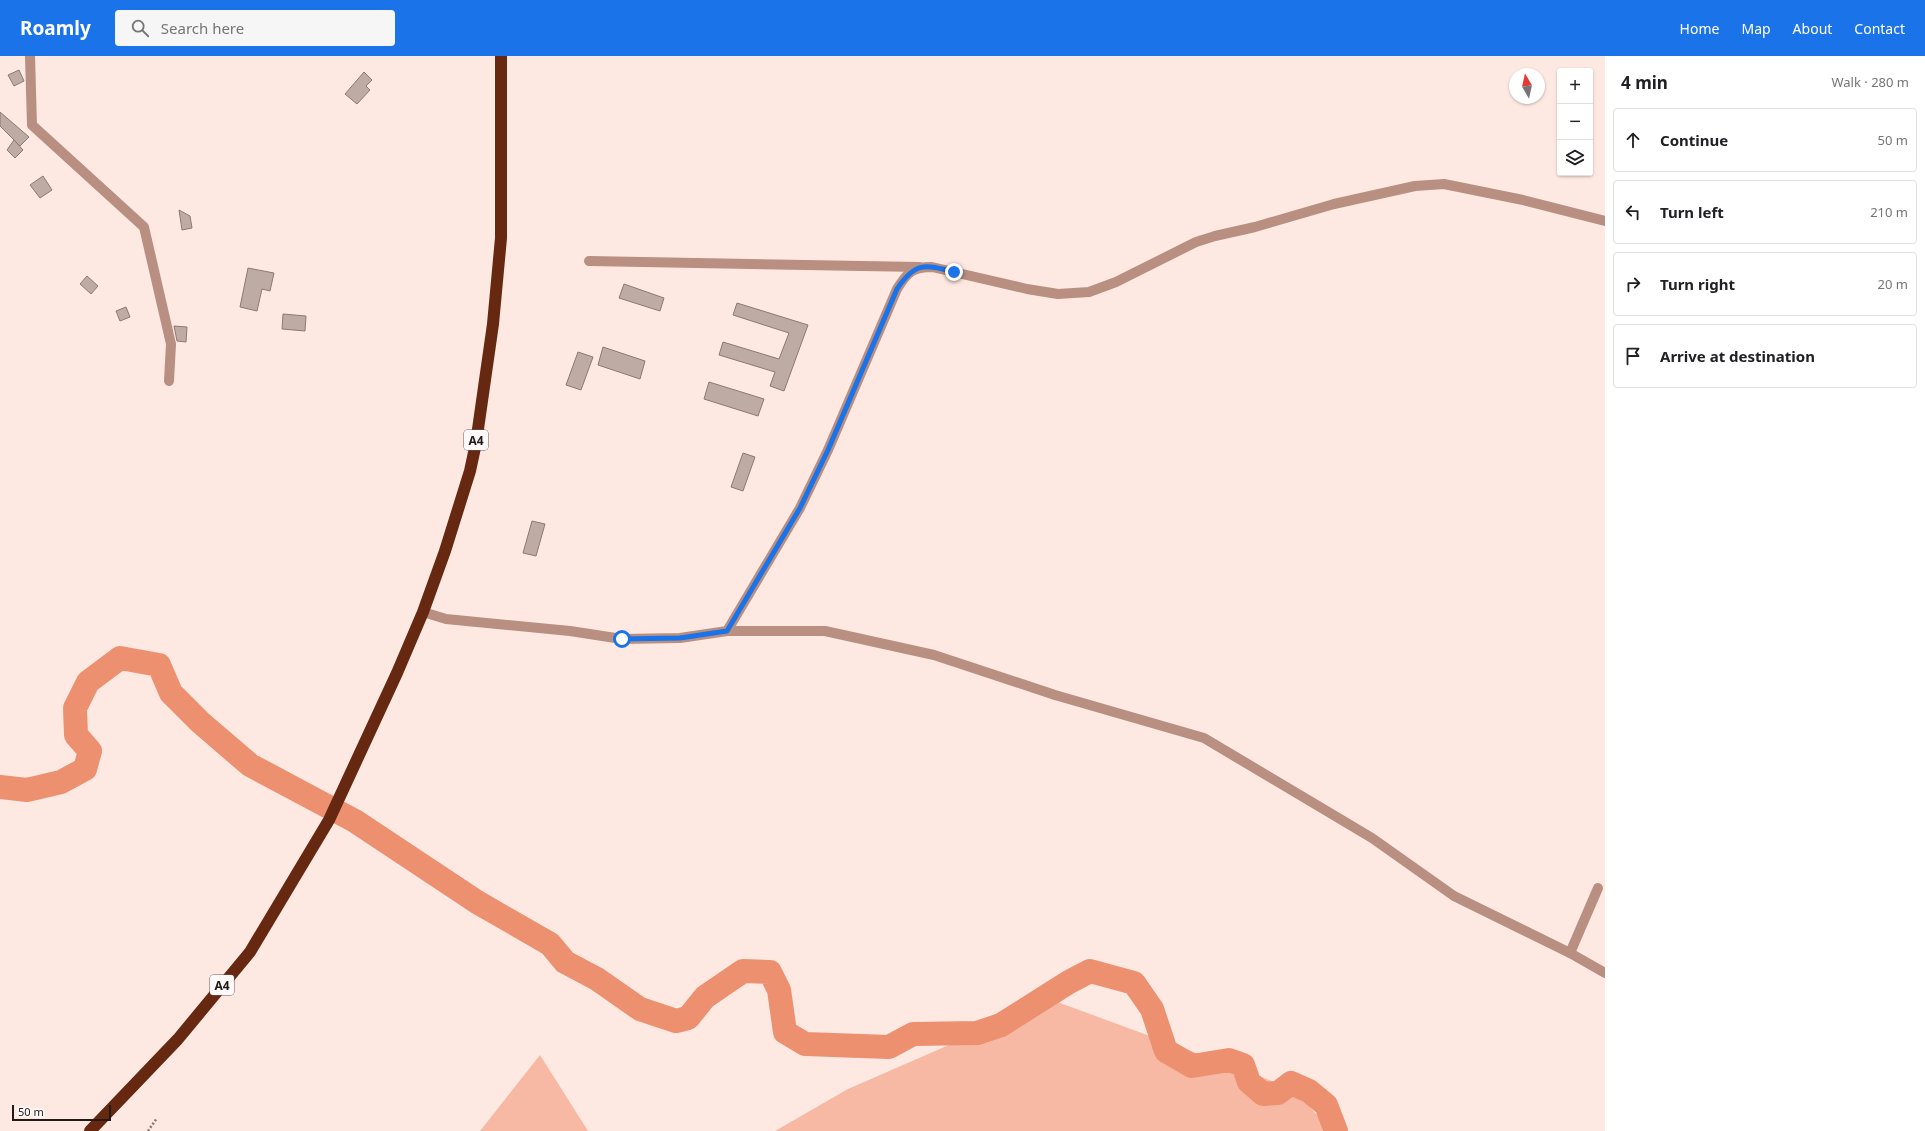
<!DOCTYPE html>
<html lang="en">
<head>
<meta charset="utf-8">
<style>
  body { margin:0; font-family:"Noto Sans",sans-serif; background:#f6f6f6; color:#202124 }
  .controls { position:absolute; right:12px; top:12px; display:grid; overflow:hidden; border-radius:4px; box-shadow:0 1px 3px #0004 }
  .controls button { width:36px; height:36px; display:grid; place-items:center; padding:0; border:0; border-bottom:1px solid #e0e0e0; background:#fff; color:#202124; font:20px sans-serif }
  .compass { position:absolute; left:1509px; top:12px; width:36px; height:36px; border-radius:50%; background:#fff; box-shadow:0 1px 3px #0004; rotate:351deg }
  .scale { position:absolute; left:12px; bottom:10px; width:99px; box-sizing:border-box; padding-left:4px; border:2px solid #211a17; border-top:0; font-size:11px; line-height:14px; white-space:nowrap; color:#211a17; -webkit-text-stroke:3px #fefaf9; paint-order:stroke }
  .stop { position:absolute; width:12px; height:12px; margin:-9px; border:3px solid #1a73e8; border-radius:50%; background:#fff }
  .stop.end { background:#1a73e8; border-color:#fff; box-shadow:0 1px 4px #0008 }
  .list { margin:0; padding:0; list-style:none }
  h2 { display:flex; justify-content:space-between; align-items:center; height:52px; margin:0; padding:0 16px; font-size:17px }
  h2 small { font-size:13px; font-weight:400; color:#757577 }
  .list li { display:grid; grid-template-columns:26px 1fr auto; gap:12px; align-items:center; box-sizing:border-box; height:64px; margin:0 8px 8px; padding:0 8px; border:1px solid #e0e0e0; border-radius:4px }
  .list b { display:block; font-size:15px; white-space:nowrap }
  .list em { font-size:13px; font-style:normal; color:#757577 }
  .icon { flex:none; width:22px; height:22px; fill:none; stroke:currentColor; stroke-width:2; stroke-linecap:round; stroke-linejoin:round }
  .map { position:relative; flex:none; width:1605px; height:1075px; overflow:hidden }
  header { display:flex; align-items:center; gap:24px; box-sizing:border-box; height:56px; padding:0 20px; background:#1a73e8; color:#fff }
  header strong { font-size:19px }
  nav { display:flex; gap:22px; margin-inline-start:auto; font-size:14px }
  .search { width:280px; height:36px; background:#f6f6f6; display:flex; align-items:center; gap:10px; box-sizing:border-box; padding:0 14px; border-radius:4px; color:#757577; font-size:15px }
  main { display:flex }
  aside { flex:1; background:#fff }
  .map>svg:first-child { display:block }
  .green { fill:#f8b9a4 }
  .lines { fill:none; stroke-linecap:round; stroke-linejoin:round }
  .river { stroke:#ec9070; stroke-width:24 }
  .building { fill:#beaba4; stroke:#8c7973 }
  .path { stroke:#867974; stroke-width:2.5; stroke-dasharray:2 2; stroke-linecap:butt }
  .street { stroke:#b88f81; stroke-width:10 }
  .highway { stroke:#662810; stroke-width:12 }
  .route { stroke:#1a73e8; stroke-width:5 }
  .labels { text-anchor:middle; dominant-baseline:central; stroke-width:3; stroke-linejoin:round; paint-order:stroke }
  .shield { fill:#fefaf9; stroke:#635d5b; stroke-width:1 }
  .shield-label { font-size:12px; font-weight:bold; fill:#211a17 }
</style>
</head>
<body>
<header>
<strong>Roamly</strong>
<div class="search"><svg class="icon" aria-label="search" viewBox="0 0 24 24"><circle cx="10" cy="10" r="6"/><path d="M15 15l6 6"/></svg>Search here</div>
<nav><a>Home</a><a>Map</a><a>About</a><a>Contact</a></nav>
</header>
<main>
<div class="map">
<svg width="1605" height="1075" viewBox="0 0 1605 1075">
  <rect width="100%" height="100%" fill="#fee9e2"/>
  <g class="green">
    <polygon points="1052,944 1294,1033 1331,1075 775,1075 848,1033"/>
    <polygon points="540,999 588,1075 480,1075"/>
  </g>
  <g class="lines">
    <polyline class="river" points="0,731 27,734 61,726 85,713 90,695 76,679 75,652 88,626 120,602 159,609 171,637 200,666 250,709 355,765 477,846 550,888 565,906 597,923 640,953 676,965 688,962 705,941 743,915 770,916 779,934 785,976 805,988 889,991 913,978 977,977 1001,969 1069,926 1090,915 1134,927 1152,953 1166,995 1192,1010 1229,1004 1243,1009 1249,1026 1263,1038 1278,1037 1291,1027 1309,1035 1326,1049 1336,1075"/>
  </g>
  <g class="building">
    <polygon points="19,14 24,25 14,30 8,19"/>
    <polygon points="364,16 372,24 366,30 370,34 357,48 345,38"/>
    <polygon points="0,56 29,81 20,90 0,70"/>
    <polygon points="14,84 23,94 15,102 7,94"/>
    <polygon points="43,120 52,134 40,142 30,129"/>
    <polygon points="179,154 190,160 192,172 182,174"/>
    <polygon points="248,212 274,217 270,235 262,233 257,255 240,251"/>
    <polygon points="87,220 98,230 91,238 80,228"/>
    <polygon points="624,228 664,242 660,255 619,242"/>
    <polygon points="737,247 808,269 784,335 770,330 775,316 719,299 723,286 779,303 789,277 733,259"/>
    <polygon points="126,251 130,261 120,265 116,255"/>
    <polygon points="283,258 306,260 305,275 282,273"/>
    <polygon points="174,270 187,271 186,286 177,285"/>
    <polygon points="603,291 645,305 640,323 598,309"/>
    <polygon points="578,296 593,301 581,334 566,329"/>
    <polygon points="709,326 764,343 758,360 704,343"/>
    <polygon points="743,397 755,401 743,435 731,431"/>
    <polygon points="532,465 545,468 536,500 523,497"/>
  </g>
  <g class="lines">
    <polyline class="path" points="148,1075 157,1062"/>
    <g class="street">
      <polyline points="30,0 32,69 144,171 171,288 169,325"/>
      <polyline points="589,205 920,211"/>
      <path d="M423,556L446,563L570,575L622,583L680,582L727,575L800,452L828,394L897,233C907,217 912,211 932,211L1027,233L1058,238L1089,236L1116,226L1196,186L1215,180L1255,171L1334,148L1415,130L1444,128L1523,144L1605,165"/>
      <polyline points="727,575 825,575 934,599 1055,639 1204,682 1372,782 1454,840 1570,897 1605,917"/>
      <polyline points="1570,897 1598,832"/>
    </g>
    <polyline class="highway" points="90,1075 178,983 250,896 329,764 397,617 423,556 445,495 470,415 476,387 493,268 501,182 501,0"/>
  </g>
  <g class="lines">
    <path class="route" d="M622,583L680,582L727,575L800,452L828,394L897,233C915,206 924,208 954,216"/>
  </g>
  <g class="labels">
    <g class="shield">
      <rect x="464" y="374" width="24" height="20" rx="3"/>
      <rect x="210" y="919" width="24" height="20" rx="3"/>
    </g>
    <g class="shield-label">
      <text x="476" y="384">A4</text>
      <text x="222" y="929">A4</text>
    </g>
  </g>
</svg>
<div class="controls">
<button>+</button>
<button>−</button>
<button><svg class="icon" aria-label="layers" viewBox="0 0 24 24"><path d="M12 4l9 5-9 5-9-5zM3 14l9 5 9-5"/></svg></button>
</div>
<svg class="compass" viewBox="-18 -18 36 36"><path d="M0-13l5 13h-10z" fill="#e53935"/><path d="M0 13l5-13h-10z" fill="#757577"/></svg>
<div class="scale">50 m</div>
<div class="stop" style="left:622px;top:583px"></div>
<div class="stop end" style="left:954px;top:216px"></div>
</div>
<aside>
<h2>4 min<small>Walk · 280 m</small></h2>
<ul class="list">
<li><svg class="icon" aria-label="ahead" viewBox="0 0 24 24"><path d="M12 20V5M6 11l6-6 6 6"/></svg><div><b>Continue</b></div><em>50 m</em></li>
<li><svg class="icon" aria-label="left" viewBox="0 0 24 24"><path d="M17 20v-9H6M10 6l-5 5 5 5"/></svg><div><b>Turn left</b></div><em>210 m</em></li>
<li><svg class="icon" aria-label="right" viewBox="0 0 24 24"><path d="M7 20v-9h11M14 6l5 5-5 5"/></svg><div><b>Turn right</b></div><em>20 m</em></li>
<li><svg class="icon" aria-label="arrive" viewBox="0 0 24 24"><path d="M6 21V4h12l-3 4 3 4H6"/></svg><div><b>Arrive at destination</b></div></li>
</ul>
</aside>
</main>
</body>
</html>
